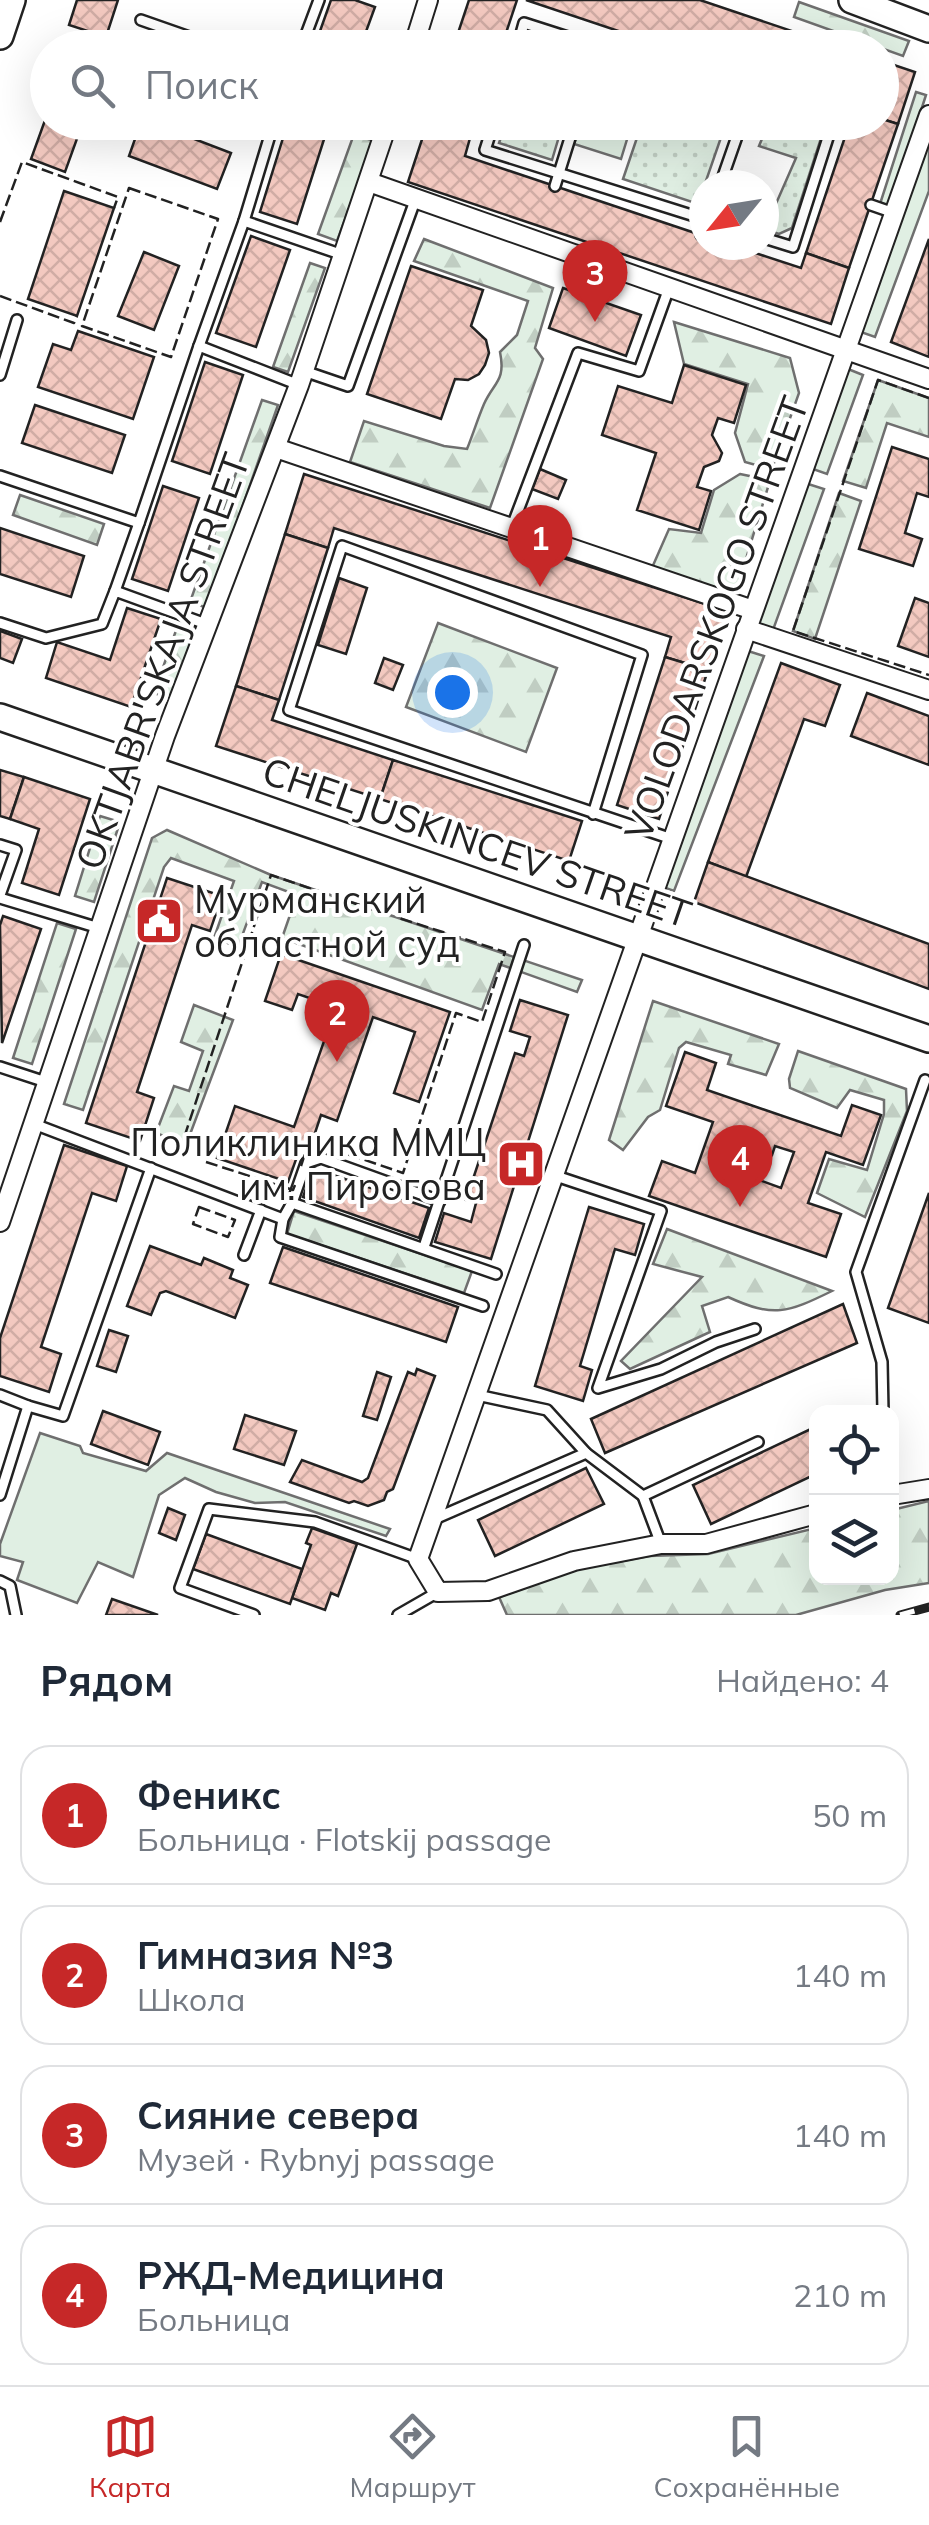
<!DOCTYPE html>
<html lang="ru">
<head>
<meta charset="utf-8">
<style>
  body { margin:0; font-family:Mulish,sans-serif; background:#f6f6f7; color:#1f2937 }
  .controls { position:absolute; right:30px; bottom:30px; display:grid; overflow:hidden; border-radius:20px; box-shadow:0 10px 40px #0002 }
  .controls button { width:90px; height:90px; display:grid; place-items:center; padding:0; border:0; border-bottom:2px solid #e0e1e3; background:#fff; color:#1f2937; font:50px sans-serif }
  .compass { position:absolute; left:689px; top:170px; width:90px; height:90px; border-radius:50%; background:#fff; box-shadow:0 10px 40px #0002; rotate:240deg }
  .you { position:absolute; left:452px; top:692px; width:35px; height:35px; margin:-25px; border:8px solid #fff; border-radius:50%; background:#1a73e8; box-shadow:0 0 0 15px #1a73e833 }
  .badge { display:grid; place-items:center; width:65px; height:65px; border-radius:50%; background:#c62828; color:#fff; font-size:32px; font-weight:700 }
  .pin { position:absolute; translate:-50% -82px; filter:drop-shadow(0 2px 5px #0008) }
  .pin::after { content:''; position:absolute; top:52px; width:35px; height:30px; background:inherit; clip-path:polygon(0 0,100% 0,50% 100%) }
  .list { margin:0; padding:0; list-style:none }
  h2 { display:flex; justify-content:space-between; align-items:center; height:130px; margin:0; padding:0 40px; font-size:42px }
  h2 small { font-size:32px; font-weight:400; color:#747a83 }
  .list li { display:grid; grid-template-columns:65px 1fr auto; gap:30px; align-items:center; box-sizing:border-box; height:140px; margin:0 20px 20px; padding:0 20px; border:2px solid #e0e1e3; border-radius:30px }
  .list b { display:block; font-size:38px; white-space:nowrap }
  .list p { margin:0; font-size:32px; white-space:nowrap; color:#747a83 }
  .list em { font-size:32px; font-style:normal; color:#747a83 }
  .icon { flex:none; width:55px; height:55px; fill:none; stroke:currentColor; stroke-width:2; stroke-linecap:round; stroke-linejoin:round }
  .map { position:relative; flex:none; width:929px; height:1615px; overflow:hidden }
  .search { position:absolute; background:#fff; box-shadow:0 10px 40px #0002; left:30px; right:30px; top:30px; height:110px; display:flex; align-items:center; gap:25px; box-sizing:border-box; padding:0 35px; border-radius:55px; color:#747a83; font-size:38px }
  .sheet { height:770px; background:#fff }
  nav { display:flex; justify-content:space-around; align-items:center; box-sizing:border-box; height:140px; border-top:2px solid #e0e1e3; background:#fff; font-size:28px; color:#747a83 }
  nav a { display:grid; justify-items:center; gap:5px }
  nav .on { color:#c62828 }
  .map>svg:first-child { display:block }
  .grass { fill:#e0efe3; stroke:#6f6f6f; stroke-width:2.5 }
  .forest { fill:url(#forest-firs); stroke:#6f6f6f; stroke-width:2.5 }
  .park { fill:url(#park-dots); stroke:#6f6f6f; stroke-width:2.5 }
  .building { fill:url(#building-cross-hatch); stroke:#222; stroke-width:2.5; fill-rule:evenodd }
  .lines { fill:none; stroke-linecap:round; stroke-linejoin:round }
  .lane-casing { stroke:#222; stroke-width:14 }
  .street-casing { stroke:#222; stroke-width:22 }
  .primary-casing { stroke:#222; stroke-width:30 }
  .lane { stroke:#fff; stroke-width:9 }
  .street { stroke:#fff; stroke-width:18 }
  .primary { stroke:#fff; stroke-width:25 }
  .rail-casing { stroke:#222; stroke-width:9 }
  .rail { stroke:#fff; stroke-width:5; stroke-dasharray:15; stroke-linecap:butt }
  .fence { stroke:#222; stroke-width:2.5; stroke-dasharray:12 5; stroke-linecap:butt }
  .labels { text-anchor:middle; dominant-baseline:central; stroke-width:8; stroke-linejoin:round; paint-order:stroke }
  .street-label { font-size:38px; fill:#222; stroke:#fff }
  .poi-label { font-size:38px; fill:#222; stroke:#fff; text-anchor:start }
</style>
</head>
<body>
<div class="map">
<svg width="929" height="1615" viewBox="0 0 929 1615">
  <defs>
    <pattern id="forest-firs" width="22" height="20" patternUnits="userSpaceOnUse" patternTransform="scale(2.5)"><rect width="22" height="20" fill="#e0efe3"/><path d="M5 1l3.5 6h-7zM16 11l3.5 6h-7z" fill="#c0cdc2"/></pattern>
    <pattern id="park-dots" width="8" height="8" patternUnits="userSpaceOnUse" patternTransform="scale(2.5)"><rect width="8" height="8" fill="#e0efe3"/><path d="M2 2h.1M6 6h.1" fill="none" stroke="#c0cdc2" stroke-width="1.8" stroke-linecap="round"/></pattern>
    <pattern id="building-cross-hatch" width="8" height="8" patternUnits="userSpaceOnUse" patternTransform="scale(2.5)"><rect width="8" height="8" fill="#f3c9c0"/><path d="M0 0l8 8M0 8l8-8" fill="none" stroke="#d0aca5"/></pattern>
  </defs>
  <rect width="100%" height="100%" fill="#fff"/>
  <g class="grass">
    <polygon points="916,92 926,95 890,207 880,204"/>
    <polygon points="581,123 632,123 621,159 574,144"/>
    <polygon points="929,136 929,191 875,337 858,331"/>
    <polygon points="848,369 863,375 827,474 810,468"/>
    <polygon points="805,483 824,489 773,630 757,624"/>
    <polygon points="748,651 764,656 674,891 660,886"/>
    <polygon points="40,1433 80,1446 83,1453 146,1471 167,1453 390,1529 386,1536 285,1502 255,1503 216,1492 185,1478 159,1495 133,1577 98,1562 77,1603 17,1580 23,1562 0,1556 0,1544"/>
  </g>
  <g class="forest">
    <polygon points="799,2 909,41 903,56 794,17"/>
    <polygon points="354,134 374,141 337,241 318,234"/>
    <path d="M424,239L553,288L535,348L543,359L490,508L350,462L364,421L444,446L467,449C473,434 478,418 484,404C494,382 506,381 500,352L517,335L528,301L414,261Z"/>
    <polygon points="310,263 325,268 288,372 273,367"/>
    <polygon points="674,322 790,358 799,393 773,466 763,467 745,462 735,433 748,384 684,364"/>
    <polygon points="878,380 929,398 929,437 887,423 866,488 843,481"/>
    <polygon points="262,400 278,405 207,608 190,602"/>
    <polygon points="740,474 759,478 768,487 734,598 651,570 669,529 701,533 714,490"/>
    <polygon points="839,493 861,501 815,639 793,631"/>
    <polygon points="20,495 104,524 97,545 13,515"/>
    <polygon points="179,622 196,629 170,699 154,693"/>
    <polygon points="438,623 557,668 526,752 406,707"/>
    <polygon points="100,816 120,822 94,902 75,896"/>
    <polygon points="167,830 271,875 582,980 577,992 499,964 482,1010 282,938 297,895 262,882 238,947 214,938 234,881 171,858 164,867 83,1110 64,1104 152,838"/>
    <polygon points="57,923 76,929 32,1064 13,1058"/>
    <polygon points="653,1001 779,1044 766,1075 728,1064 731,1055 686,1042 679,1048 660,1110 648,1117 623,1150 609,1140"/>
    <polygon points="194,1005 233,1020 186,1145 156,1133 174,1086 189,1091 203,1051 181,1042"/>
    <polygon points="798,1051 906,1089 907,1111 865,1217 817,1193 829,1159 867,1170 884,1114 884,1100 850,1090 837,1108 790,1088 789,1079"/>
    <polygon points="294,1211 472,1271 464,1293 287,1234"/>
    <path d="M667,1229L832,1291C787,1313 774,1318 728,1297L702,1306L710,1332L630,1369L621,1361L702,1277L653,1264Z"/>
    <polygon points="929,1501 929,1583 885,1590 796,1615 507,1615 499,1597 578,1569 649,1556 708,1554 816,1528 816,1578 892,1578 892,1510"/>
  </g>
  <g class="park">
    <polygon points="769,122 819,123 824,129 792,228 779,234 764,229 764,202 775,206 796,158 759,146"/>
    <polygon points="506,123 563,123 552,160 499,143"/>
    <polygon points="642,123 726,123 698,204 623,179"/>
  </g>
  <g class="building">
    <polygon points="77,0 118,0 106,37 69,25"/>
    <polygon points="331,0 355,0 375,7 360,48 314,48"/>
    <polygon points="469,0 517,0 501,48 453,48"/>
    <polygon points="526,0 700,0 842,48 669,48"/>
    <polygon points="882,61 915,72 898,124 882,119"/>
    <polygon points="48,112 48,122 83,122 65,172 31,159"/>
    <polygon points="882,119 898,124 849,268 806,253 850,122 882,122"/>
    <polygon points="141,122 150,122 231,153 217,189 129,156"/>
    <polygon points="288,122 326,133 297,224 260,212"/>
    <polygon points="428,122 476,122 470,138"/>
    <polygon points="427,124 470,138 465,156 704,236 704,245 731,245 801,268 806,253 849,268 831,324 408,182"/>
    <polygon points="64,191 114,208 77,316 28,299"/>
    <polygon points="251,236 290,250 256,347 216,333"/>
    <polygon points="929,239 929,357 891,342"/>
    <polygon points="144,252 179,266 154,330 118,316"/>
    <polygon points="411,266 483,290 471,326 486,340 489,353 485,365 479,374 468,380 455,379 441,419 367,394"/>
    <polygon points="563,288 641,315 626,356 549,328"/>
    <polygon points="78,331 154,357 133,419 38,387 53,344 71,350"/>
    <polygon points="205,362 243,375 210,474 172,461"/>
    <polygon points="684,365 746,385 734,423 718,418 712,435 722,453 719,461 704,467 697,487 711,491 699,530 637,510 656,453 602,435 618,386 672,403"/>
    <polygon points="35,405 125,435 112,473 22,443"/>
    <polygon points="892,447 929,459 929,497 917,493 905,533 922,539 913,566 859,549"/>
    <polygon points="540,469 566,480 558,499 532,489"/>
    <polygon points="304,474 727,611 708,670 665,657 671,637 334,528 328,548 285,534"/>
    <polygon points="163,486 199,498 168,591 132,579"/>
    <polygon points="0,528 84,556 71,597 0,574"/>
    <polygon points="285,534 328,548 279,700 236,686"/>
    <polygon points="339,578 367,588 346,654 318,645"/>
    <polygon points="915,598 929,603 929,657 898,646"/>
    <polygon points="127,608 161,619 131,707 46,678 57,642 110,660"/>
    <polygon points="0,631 22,639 13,663 0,658"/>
    <polygon points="665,657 708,670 659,819 617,805"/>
    <polygon points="384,658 403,665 393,690 375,683"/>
    <polygon points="781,663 840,685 825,726 804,719 746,877 708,862"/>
    <polygon points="236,686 279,700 272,720 393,760 380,799 216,746"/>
    <polygon points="867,693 929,716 929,765 851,736"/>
    <polygon points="393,760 582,821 569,861 380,799"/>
    <polygon points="0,770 24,777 10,819 0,816"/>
    <polygon points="24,777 90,799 59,895 22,883 39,829 10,819"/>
    <polygon points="708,862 929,944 929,989 694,902"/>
    <polygon points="167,878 222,896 210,931 192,925 137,1092 154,1098 140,1141 86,1123"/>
    <polygon points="3,916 41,929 2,1043 0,925"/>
    <polygon points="281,954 450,1012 419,1102 394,1093 415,1032 373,1017 337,1121 321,1115 309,1151 300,1148 288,1182 217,1158 235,1106 294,1127 336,1007 298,994 292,1010 265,1001"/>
    <polygon points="520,1000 568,1015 491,1259 435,1242 444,1213 471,1222 476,1203 466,1200 515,1053 524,1056 530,1037 510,1031"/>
    <path d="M685,1052L716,1063L707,1090L841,1136L852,1105L881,1115L863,1165L826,1152L808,1203L841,1214L826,1257L649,1196L662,1161L695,1173L713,1122L666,1106ZM738,1130L755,1136L751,1147L772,1155L775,1146L794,1152L781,1188L724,1167Z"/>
    <polygon points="64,1145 127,1166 116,1201 92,1193 41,1347 61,1354 49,1392 0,1376 0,1338"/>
    <polygon points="313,1168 429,1208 419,1238 303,1197"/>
    <polygon points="929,1193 929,1323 888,1308"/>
    <polygon points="589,1207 644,1224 635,1255 615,1249 580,1366 592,1370 583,1401 535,1386"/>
    <polygon points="150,1246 201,1265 204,1258 233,1270 230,1278 248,1285 235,1318 166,1291 160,1293 151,1315 127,1306"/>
    <polygon points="283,1247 458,1307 446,1342 270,1283"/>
    <polygon points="843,1304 857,1343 605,1453 591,1419"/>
    <polygon points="109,1330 128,1336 116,1372 97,1366"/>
    <polygon points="417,1369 435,1376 393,1489 387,1492 384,1500 368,1506 354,1501 349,1503 290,1482 302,1460 362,1482 368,1478 408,1372 415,1375"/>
    <polygon points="377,1372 391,1377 377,1420 363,1416"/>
    <polygon points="103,1411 160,1432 148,1465 91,1444"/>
    <polygon points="245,1415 296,1431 284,1465 234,1449"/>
    <polygon points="815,1427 816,1474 711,1524 693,1485"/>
    <polygon points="586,1468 604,1504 495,1556 478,1520"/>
    <polygon points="168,1508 185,1515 176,1540 159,1533"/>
    <polygon points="312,1528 357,1544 338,1596 331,1593 325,1610 292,1598 311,1545 306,1543"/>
    <polygon points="206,1534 302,1569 290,1604 193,1569"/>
    <polygon points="112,1599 158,1615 106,1615"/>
  </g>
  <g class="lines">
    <g class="lane-casing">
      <g id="lane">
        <polyline points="141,20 221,48"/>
        <polyline points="301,48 319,0"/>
        <polyline points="517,48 524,23 602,48"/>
        <polyline points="350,122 383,136"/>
        <polyline points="494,122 485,150 704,219"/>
        <polyline points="720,185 742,122"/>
        <polyline points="555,186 575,122"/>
        <polyline points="871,205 894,213"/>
        <polyline points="244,221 274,122"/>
        <polyline points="701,235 704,228"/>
        <polyline points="764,238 793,247 833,122"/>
        <polyline points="199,346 244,221 343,255"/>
        <polyline points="304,371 348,386 416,198"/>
        <polyline points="0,375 17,320"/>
        <polyline points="0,476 139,523 199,346 299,385"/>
        <polyline points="511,529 578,353 639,371 669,288"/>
        <polyline points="115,591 139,523"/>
        <polyline points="0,623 46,638 102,624 115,591 206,624"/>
        <polyline points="593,814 642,655 342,546 289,710 672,839"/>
        <polyline points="0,845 16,850 0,895"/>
        <polyline points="0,898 99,928"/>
        <polyline points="0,1067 49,1083"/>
        <polyline points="34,1124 283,1219"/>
        <polyline points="553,1175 661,1211 598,1388 661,1369 716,1342 755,1329"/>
        <polyline points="292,1203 306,1163 321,1158 440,1201"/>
        <polyline points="424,1247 524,945"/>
        <polyline points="244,1255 261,1210"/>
        <polyline points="483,1306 280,1237 283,1219 292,1203 496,1274"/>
        <polyline points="0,1395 28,1406 0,1495"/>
        <polyline points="477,1395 547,1410 586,1453 643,1496 758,1442"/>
        <polyline points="28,1406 63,1416 151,1168"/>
        <polyline points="883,1412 882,1362 856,1272 925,1080"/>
        <polyline points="643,1496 661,1544"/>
        <polyline points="432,1520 586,1453"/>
        <polyline points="0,1581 10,1586 16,1615"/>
        <polyline points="254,1615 180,1588 209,1509 315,1522 418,1559"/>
        <polyline points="398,1615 438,1592"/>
      </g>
    </g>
    <g class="street-casing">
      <g id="street">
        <polyline points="413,48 428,0"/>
        <polyline points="369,182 929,379"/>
        <polyline points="276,448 753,610"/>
        <polyline points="746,629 929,690"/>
        <polyline points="0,1222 165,736 299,385 388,122"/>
        <polyline points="892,1495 929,1489"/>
        <polyline points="816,1514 706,1544 661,1544 574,1561 488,1591 438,1592 418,1559 929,115"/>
      </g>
    </g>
    <g class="primary-casing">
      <g id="primary">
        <polyline points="852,0 929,29"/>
        <polyline points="0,36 12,0"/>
        <polyline points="0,717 929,1039"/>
      </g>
    </g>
    <use href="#lane" class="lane"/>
    <use href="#street" class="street"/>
    <use href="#primary" class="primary"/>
    <g class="rail-casing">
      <polyline id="rail" points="900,1615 929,1607"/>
    </g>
    <use href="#rail" class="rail"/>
    <g class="fence">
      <polygon points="129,188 218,219 171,357 82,326"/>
      <polyline points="0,222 22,162 118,197 114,208"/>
      <polyline points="0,296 74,323 77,316"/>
      <polyline points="929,398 878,380 793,631 929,675"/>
      <polyline points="179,1153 271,875 377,911"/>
      <polyline points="206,1162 293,1190 295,1185"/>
      <polyline points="301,1166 309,1141 403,1173 456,1013 482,1022 505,952 399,918"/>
      <polygon points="199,1207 235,1220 228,1237 193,1224"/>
    </g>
  </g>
  <defs>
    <g id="civic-square" transform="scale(2.5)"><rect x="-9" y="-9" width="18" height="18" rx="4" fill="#c62828" stroke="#fff"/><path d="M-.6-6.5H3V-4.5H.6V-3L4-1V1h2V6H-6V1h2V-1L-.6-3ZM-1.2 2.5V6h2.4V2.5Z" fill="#fff"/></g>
    <g id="hospital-square" transform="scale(2.5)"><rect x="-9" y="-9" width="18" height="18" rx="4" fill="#c62828" stroke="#fff"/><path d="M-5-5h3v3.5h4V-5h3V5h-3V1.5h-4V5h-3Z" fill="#fff"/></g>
  </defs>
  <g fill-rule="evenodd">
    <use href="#civic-square" x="159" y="921"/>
    <use href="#hospital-square" x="521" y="1164"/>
  </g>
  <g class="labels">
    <g class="street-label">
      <text transform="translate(716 618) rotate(-70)">VOLODARSKOGO STREET</text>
      <text transform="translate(162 661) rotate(-70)">OKTJABR'SKAJA STREET</text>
      <text transform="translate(477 842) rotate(19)">CHELJUSKINCEV STREET</text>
    </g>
    <g class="poi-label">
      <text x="194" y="899">Мурманский<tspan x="194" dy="44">областной суд</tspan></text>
      <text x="486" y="1142" text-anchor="end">Поликлиника ММЦ<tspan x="486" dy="44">им. Пирогова</tspan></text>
    </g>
  </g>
</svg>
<div class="controls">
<button><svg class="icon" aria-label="locate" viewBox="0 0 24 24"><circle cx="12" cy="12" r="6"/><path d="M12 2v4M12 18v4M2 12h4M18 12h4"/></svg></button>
<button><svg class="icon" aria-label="layers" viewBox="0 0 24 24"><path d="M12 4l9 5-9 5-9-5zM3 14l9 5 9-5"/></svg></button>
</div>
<svg class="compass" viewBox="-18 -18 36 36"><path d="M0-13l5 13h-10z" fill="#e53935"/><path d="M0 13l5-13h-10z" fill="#747a83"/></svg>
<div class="you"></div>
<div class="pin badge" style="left:540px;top:587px">1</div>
<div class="pin badge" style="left:337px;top:1062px">2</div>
<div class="pin badge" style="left:595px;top:322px">3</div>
<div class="pin badge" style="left:740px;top:1207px">4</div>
<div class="search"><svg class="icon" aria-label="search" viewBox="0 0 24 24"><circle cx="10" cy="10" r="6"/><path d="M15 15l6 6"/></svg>Поиск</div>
</div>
<section class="sheet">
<h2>Рядом<small>Найдено: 4</small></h2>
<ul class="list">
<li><span class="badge">1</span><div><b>Феникс</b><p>Больница · Flotskij passage</p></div><em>50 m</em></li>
<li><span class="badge">2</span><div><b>Гимназия №3</b><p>Школа</p></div><em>140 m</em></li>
<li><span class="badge">3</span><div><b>Сияние севера</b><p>Музей · Rybnyj passage</p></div><em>140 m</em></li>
<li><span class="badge">4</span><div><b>РЖД-Медицина</b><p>Больница</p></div><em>210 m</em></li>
</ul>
</section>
<nav>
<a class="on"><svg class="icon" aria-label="map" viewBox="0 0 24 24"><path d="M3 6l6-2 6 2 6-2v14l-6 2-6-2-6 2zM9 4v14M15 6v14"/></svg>Карта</a>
<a><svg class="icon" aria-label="directions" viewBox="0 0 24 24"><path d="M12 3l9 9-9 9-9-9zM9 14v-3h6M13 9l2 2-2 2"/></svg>Маршрут</a>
<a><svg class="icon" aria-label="saved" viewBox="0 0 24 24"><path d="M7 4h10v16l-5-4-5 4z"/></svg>Сохранённые</a>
</nav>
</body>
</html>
